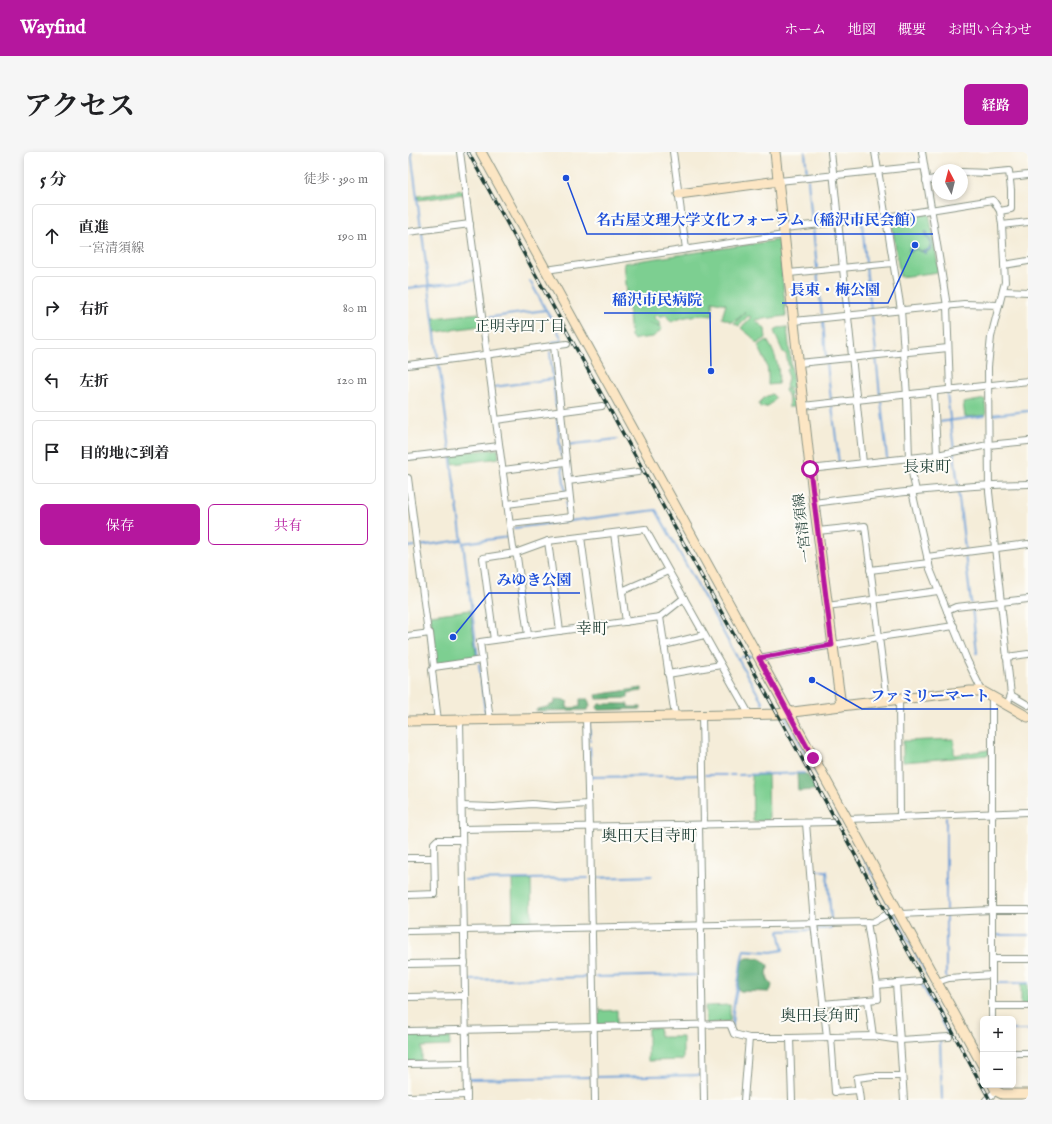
<!DOCTYPE html>
<html lang="ja">
<head>
<meta charset="utf-8">
<style>
  body { margin:0; font-family:"IM FELL English","Noto Serif JP",serif; background:#f6f6f6; color:#202124 }
  .controls { position:absolute; right:12px; bottom:12px; display:grid; overflow:hidden; border-radius:6px; box-shadow:0 2px 6px #0003 }
  .controls button { width:36px; height:36px; display:grid; place-items:center; padding:0; border:0; border-bottom:1px solid #e0e0e0; background:#fff; color:#202124; font:20px sans-serif }
  .compass { position:absolute; left:524px; top:12px; width:36px; height:36px; border-radius:50%; background:#fff; box-shadow:0 2px 6px #0003; rotate:353deg }
  .stop { position:absolute; width:12px; height:12px; margin:-9px; border:3px solid #b5179e; border-radius:50%; background:#fff }
  .stop.end { background:#b5179e; border-color:#fff; box-shadow:0 1px 4px #0008 }
  .list { margin:0; padding:0; list-style:none }
  h2 { display:flex; justify-content:space-between; align-items:center; height:52px; margin:0; padding:0 16px; font-size:17px }
  h2 small { font-size:13px; font-weight:400; color:#757577 }
  .list li { display:grid; grid-template-columns:26px 1fr auto; gap:12px; align-items:center; box-sizing:border-box; height:64px; margin:0 8px 8px; padding:0 8px; border:1px solid #e0e0e0; border-radius:6px }
  .list b { display:block; font-size:15px; white-space:nowrap }
  .list p { margin:0; font-size:13px; white-space:nowrap; color:#757577 }
  .list em { font-size:13px; font-style:normal; color:#757577 }
  .actions { display:flex; gap:8px; padding:12px 16px }
  .actions a { flex:1; padding:9px 0; border:1px solid #b5179e; border-radius:6px; text-align:center; font-size:14px; color:#b5179e }
  .actions .main { background:#b5179e; color:#fff }
  .icon { flex:none; width:22px; height:22px; fill:none; stroke:currentColor; stroke-width:2; stroke-linecap:round; stroke-linejoin:round }
  .map { position:relative; flex:none; width:620px; height:948px; overflow:hidden; border-radius:6px }
  header { display:flex; align-items:center; gap:24px; box-sizing:border-box; height:56px; padding:0 20px; background:#b5179e; color:#fff }
  header strong { font-size:19px }
  nav { display:flex; gap:22px; margin-inline-start:auto; font-size:14px }
  .intro { display:flex; align-items:center; justify-content:space-between; box-sizing:border-box; height:96px; padding:0 24px }
  h1 { margin:0; font-size:28px }
  .button { padding:10px 18px; border-radius:6px; background:#b5179e; color:#fff; font-size:14px; font-weight:700 }
  main { display:flex; gap:24px; padding:0 24px }
  aside { flex:1; background:#fff; border-radius:6px; box-shadow:0 2px 6px #0003 }
  .map>svg:first-child { display:block }
  .green { fill:#7dcf91; stroke:#4e8662 }
  .forest { fill:#66b27b; stroke:#427858 }
  .water { fill:#6b9fd7; stroke:#456e86 }
  .lines { fill:none; stroke-linecap:round; stroke-linejoin:round }
  .stream { stroke:#6b9fd7; stroke-width:2 }
  .street-casing { stroke:#8a9586; stroke-width:8 }
  .secondary-casing { stroke:#8a9586; stroke-width:11 }
  .street { stroke:#fff; stroke-width:6 }
  .secondary { stroke:#fce6c4; stroke-width:9 }
  .rail-casing { stroke:#1f3d34; stroke-width:3.5 }
  .rail { stroke:#fdfcf7; stroke-width:2; stroke-dasharray:6; stroke-linecap:butt }
  .route { stroke:#b5179e; stroke-width:5 }
  .labels { text-anchor:middle; dominant-baseline:central; stroke-width:4; stroke-linejoin:round; paint-order:stroke }
  .street-label { font-size:14px; fill:#1f3d34; stroke:#fdfcf7 }
  .neighbourhood-label { font-size:15px; fill:#1f3d34; stroke:#fdfcf7 }
  .quarter-label { font-size:16px; fill:#1f3d34; stroke:#fdfcf7 }
  .leader { fill:none; stroke:#1d4ed8; stroke-width:1.5 }
  .callout-dot { fill:#1d4ed8; stroke:#fdfcf7; stroke-width:1.5 }
  .callout-label { font-size:15px; text-anchor:middle; font-weight:bold; fill:#1d4ed8; stroke:#fdfcf7; stroke-width:4; stroke-linejoin:round; paint-order:stroke }
</style>
</head>
<body>
<header>
<strong>Wayfind</strong>
<nav><a>ホーム</a><a>地図</a><a>概要</a><a>お問い合わせ</a></nav>
</header>
<div class="intro"><h1>アクセス</h1><a class="button">経路</a></div>
<main>
<aside>
<h2>5 分<small>徒歩 · 390 m</small></h2>
<ul class="list">
<li><svg class="icon" aria-label="ahead" viewBox="0 0 24 24"><path d="M12 20V5M6 11l6-6 6 6"/></svg><div><b>直進</b><p>一宮清須線</p></div><em>190 m</em></li>
<li><svg class="icon" aria-label="right" viewBox="0 0 24 24"><path d="M7 20v-9h11M14 6l5 5-5 5"/></svg><div><b>右折</b></div><em>80 m</em></li>
<li><svg class="icon" aria-label="left" viewBox="0 0 24 24"><path d="M17 20v-9H6M10 6l-5 5 5 5"/></svg><div><b>左折</b></div><em>120 m</em></li>
<li><svg class="icon" aria-label="arrive" viewBox="0 0 24 24"><path d="M6 21V4h12l-3 4 3 4H6"/></svg><div><b>目的地に到着</b></div></li>
</ul>
<div class="actions"><a class="main">保存</a><a>共有</a></div>
</aside>
<div class="map">
<svg width="620" height="948" viewBox="0 0 620 948">
  <rect width="100%" height="100%" fill="#fdfcf7"/>
  <filter id="ink" filterUnits="userSpaceOnUse"><feTurbulence type="fractalNoise" baseFrequency=".025" numOctaves="2"/><feDisplacementMap in="SourceGraphic" scale="8" xChannelSelector="R" yChannelSelector="G"/><feConvolveMatrix kernelMatrix="1 2 1 2 8 2 1 2 1" color-interpolation-filters="sRGB"/></filter>
  <filter id="wash" filterUnits="userSpaceOnUse"><feTurbulence type="fractalNoise" baseFrequency=".012" numOctaves="4" result="noise"/><feDisplacementMap in="SourceGraphic" scale="16" xChannelSelector="R" yChannelSelector="G"/><feGaussianBlur stdDeviation="0.9" result="paint"/><feColorMatrix in="noise" values="0 0 0 0 0 0 0 0 0 0 0 0 0 0 0 0 0 1.4 0 .05"/><feComposite in="paint" operator="in"/></filter>
  <g filter="url(#wash)">
    <rect width="100%" height="100%" fill="#f5edd9"/>
    <g class="green">
      <polygon points="56,38 56,42 11,48 10,44"/>
      <polygon points="521,60 531,120 492,125 483,67"/>
      <path d="M371,88L378,164L347,168L357,177L358,186L349,192L344,185L333,176L343,165L340,164L331,174L326,171L337,161L336,160L331,166L324,170L314,166L318,152L304,149L305,164C290,162 277,164 263,170L258,163L254,164L252,166L249,163L246,166L251,169L253,174L240,171L253,175L254,177L245,185L228,187L226,188L223,184L216,111Z"/>
      <polygon points="71,161 73,174 28,180 26,166"/>
      <polygon points="379,175 386,239 378,234 380,227 379,218 381,216 378,202 375,200 367,182 367,179 370,176"/>
      <path d="M359,188C367,201 373,217 370,232L360,233C361,215 358,209 350,194Z"/>
      <path d="M378,236L383,240L382,242V247L388,252V255H380C381,250 382,243 377,239Z"/>
      <path d="M364,242L367,245C365,252 359,256 352,255L351,251L357,245Z"/>
      <polygon points="577,247 578,263 557,265 555,251"/>
      <polygon points="90,297 91,306 45,312 44,301"/>
      <polygon points="62,458 69,508 28,514 22,463"/>
      <polygon points="546,587 546,603 581,598 581,603 495,610 495,589"/>
      <polygon points="344,623 360,623 361,669 345,669"/>
      <polygon points="104,728 123,728 124,775 105,775"/>
      <rect x="613" y="832" width="7" height="21"/>
      <polygon points="322,853 322,869 298,872 297,854"/>
      <polygon points="209,858 209,873 189,873 189,859"/>
      <polygon points="240,876 251,876 252,885 275,885 275,908 240,909"/>
      <polygon points="41,881 42,894 14,895 14,910 0,910 0,882"/>
    </g>
    <g class="forest">
      <polygon points="234,536 234,539 220,541 220,546 189,547 188,543"/>
      <polygon points="151,547 159,549 160,550 159,551 159,556 172,555 172,547 180,547 182,554 179,558 128,559 129,557 139,555 147,551 147,548"/>
      <polygon points="191,552 220,552 220,555 233,555 233,557 190,558 189,555"/>
      <polygon points="389,622 399,622 408,638 390,639"/>
      <polygon points="338,806 352,806 360,813 359,824 360,828 364,833 363,837 361,840 332,839 330,837 334,810 336,807"/>
    </g>
    <path class="water" d="M517,80H520L519,84L524,90L522,98L518,100L519,101L517,102L515,100L507,97L504,99H501V96L504,95C507,96 510,98 513,99C520,101 527,91 518,85Z"/>
    <g class="lines">
      <g class="stream">
        <polyline points="3,0 13,76"/>
        <polyline points="397,0 399,23"/>
        <polyline points="400,28 404,70"/>
        <polyline points="454,71 458,111"/>
        <polyline points="405,76 409,116"/>
        <polyline points="14,81 30,206"/>
        <polyline points="458,115 463,158"/>
        <polyline points="409,120 414,162"/>
        <polyline points="122,129 154,187 153,189 144,190"/>
        <polyline points="0,136 67,128"/>
        <polyline points="464,164 468,201"/>
        <polyline points="76,166 138,158"/>
        <polyline points="415,169 418,206"/>
        <polyline points="142,200 148,255"/>
        <polyline points="468,204 472,243"/>
        <polyline points="419,211 423,248"/>
        <polyline points="31,212 42,298"/>
        <polyline points="86,235 145,227"/>
        <polyline points="539,242 546,298"/>
        <polyline points="473,249 479,306"/>
        <polyline points="424,254 431,311"/>
        <polyline points="583,263 620,259"/>
        <polyline points="149,266 153,304"/>
        <polyline points="531,270 577,264"/>
        <polyline points="158,293 209,287"/>
        <polyline points="42,301 54,389"/>
        <polyline points="546,301 550,333"/>
        <polyline points="154,315 157,339"/>
        <polyline points="550,338 557,397"/>
        <polyline points="158,351 159,360"/>
        <polyline points="106,376 248,358 330,507"/>
        <polyline points="11,394 54,388"/>
        <polyline points="0,395 7,394"/>
        <polyline points="557,402 563,451"/>
        <polyline points="564,455 569,501 568,501"/>
        <polyline points="334,505 344,504"/>
        <polyline points="70,506 55,391 101,385"/>
        <polyline points="331,506 330,507 355,551 354,552"/>
        <polyline points="71,512 77,559"/>
        <polyline points="378,565 434,668"/>
        <polyline points="181,571 182,588"/>
        <polyline points="182,595 183,627"/>
        <polyline points="297,623 318,623"/>
        <polyline points="322,623 327,623"/>
        <polyline points="331,623 396,621"/>
        <polyline points="258,624 293,623"/>
        <polyline points="183,625 254,624"/>
        <polyline points="538,665 538,758"/>
        <polyline points="436,670 484,758"/>
        <polyline points="404,718 404,719 419,719 423,767"/>
        <polyline points="185,726 244,724"/>
        <polyline points="57,728 180,726"/>
        <polyline points="486,762 521,826"/>
        <polyline points="538,762 538,826"/>
        <polyline points="409,777 423,776 424,774"/>
        <polyline points="587,783 620,783"/>
        <polyline points="187,825 292,823"/>
        <polyline points="59,828 183,825"/>
        <polyline points="512,831 513,831 540,882"/>
        <polyline points="587,831 620,831"/>
        <path d="M325,874C323,860 327,849 329,836C332,823 332,811 336,798L363,800L375,798L371,779L405,778"/>
        <polyline points="605,878 620,878"/>
        <polyline points="337,882 345,883"/>
        <polyline points="533,888 532,888 534,947"/>
        <polyline points="61,925 62,927 184,925"/>
        <polyline points="189,925 293,923"/>
      </g>
    </g>
  </g>
  <g filter="url(#ink)">
    <g class="lines">
      <g class="street-casing">
        <g id="street">
          <polyline points="52,0 105,396 109,405 120,483"/>
          <polyline points="265,0 278,97"/>
          <polyline points="423,0 455,311"/>
          <polyline points="467,0 493,158 499,244 501,307 508,339"/>
          <polyline points="514,0 539,154 542,238"/>
          <polyline points="554,20 580,21 601,19 603,38 603,57 592,59"/>
          <polyline points="602,25 620,23"/>
          <polyline points="371,29 515,14"/>
          <polyline points="518,29 530,26"/>
          <polyline points="594,73 620,70"/>
          <polyline points="376,76 478,65 585,48 592,59 594,73 597,130 583,185 580,215 581,340 603,543 599,553"/>
          <polyline points="0,80 62,72"/>
          <polyline points="596,113 620,109"/>
          <polyline points="138,118 376,83"/>
          <polyline points="381,121 485,111"/>
          <polyline points="595,139 620,140"/>
          <polyline points="386,169 556,152 591,153"/>
          <polyline points="391,211 540,196"/>
          <polyline points="0,213 159,192"/>
          <polyline points="526,240 529,303"/>
          <polyline points="395,254 620,229"/>
          <polyline points="88,268 194,254"/>
          <polyline points="0,305 91,294"/>
          <polyline points="402,317 529,303 580,293 620,289"/>
          <polyline points="95,318 157,310"/>
          <polyline points="0,326 20,481"/>
          <polyline points="160,329 230,320"/>
          <polyline points="504,339 522,417 559,508 574,539"/>
          <path d="M406,351C477,342 548,333 620,332"/>
          <polyline points="99,352 161,344"/>
          <polyline points="102,372 164,365 146,194"/>
          <polyline points="410,379 457,374 479,549"/>
          <polyline points="206,381 218,470"/>
          <polyline points="173,385 185,474"/>
          <polyline points="140,389 152,479"/>
          <polyline points="519,405 620,392"/>
          <polyline points="462,418 521,411"/>
          <polyline points="214,439 260,419"/>
          <polyline points="419,454 530,439"/>
          <polyline points="539,459 548,455 620,447"/>
          <polyline points="252,465 276,446"/>
          <polyline points="0,484 22,481 26,515 24,518 30,569"/>
          <polyline points="86,488 75,406 107,401 140,389 237,377 341,562"/>
          <polyline points="256,493 296,483"/>
          <polyline points="598,505 620,502"/>
          <polyline points="351,506 471,485 546,474"/>
          <polyline points="26,515 74,508"/>
          <polyline points="260,522 313,513"/>
          <polyline points="603,543 620,553"/>
          <polyline points="584,544 584,867"/>
          <polyline points="491,547 492,665"/>
          <polyline points="294,563 296,673"/>
          <polyline points="178,566 181,675"/>
          <polyline points="52,568 59,948"/>
          <polyline points="82,568 72,490 252,465 267,564"/>
          <polyline points="54,654 86,655 124,652 148,654 180,652"/>
          <polyline points="440,667 619,660"/>
          <polyline points="398,671 406,771 419,885"/>
          <polyline points="291,673 296,948"/>
          <polyline points="182,675 187,948"/>
          <polyline points="54,677 425,670"/>
          <polyline points="0,706 26,706"/>
          <polyline points="0,743 27,742 26,691 29,688 54,688"/>
          <polyline points="492,762 584,758 620,758"/>
          <polyline points="459,770 469,833 512,829"/>
          <polyline points="0,779 465,770 489,757"/>
          <polyline points="584,807 620,807"/>
          <polyline points="0,812 57,811"/>
          <polyline points="529,830 541,826 584,823"/>
          <polyline points="488,831 496,948"/>
          <polyline points="0,845 57,844"/>
          <polyline points="460,848 465,884"/>
          <polyline points="415,852 470,847 469,833"/>
          <polyline points="584,854 620,854"/>
          <polyline points="0,879 322,872 326,882 341,886 382,886 465,884 492,888 541,885"/>
          <polyline points="423,885 427,940 450,938"/>
          <polyline points="382,886 384,948"/>
          <polyline points="605,901 620,901"/>
          <polyline points="0,912 58,911"/>
          <polyline points="0,945 59,943"/>
          <polyline points="336,948 341,886"/>
          <polyline points="452,948 449,926 465,924 494,924"/>
          <polyline points="578,948 588,939"/>
        </g>
      </g>
      <g class="secondary-casing">
        <g id="secondary">
          <polyline points="73,0 575,914"/>
          <polyline points="367,0 406,351 433,554 562,539 574,539 620,565"/>
          <polyline points="271,42 371,29"/>
          <polyline points="0,569 369,562 433,554"/>
          <polyline points="585,933 588,939 594,942 620,942"/>
        </g>
      </g>
      <use href="#street" class="street"/>
      <use href="#secondary" class="secondary"/>
      <g class="rail-casing">
        <polyline id="rail" points="60,0 582,948"/>
      </g>
      <use href="#rail" class="rail"/>
    </g>
  </g>
  <g class="lines" filter="url(#ink)">
    <polyline class="route" points="402,317 424,493 351,506 405,606"/>
  </g>
  <g class="labels">
    <g class="street-label">
      <text transform="translate(395 376) rotate(-97)">一宮清須線</text>
    </g>
    <g class="neighbourhood-label">
      <text x="112" y="174">正明寺四丁目</text>
    </g>
    <g class="quarter-label">
      <text x="519" y="316">長束町</text>
      <text x="184" y="478">幸町</text>
      <text x="241" y="685">奥田天目寺町</text>
      <text x="412" y="865">奥田長角町</text>
    </g>
  </g>
  <path class="leader" d="M158 26L179 82H525M507 93L480 151H374M303 219L302 161H196M45 485L81 441H172M404 528L454 557H590"/>
  <g class="callout-dot">
    <circle cx="158" cy="26" r="4"/>
    <circle cx="507" cy="93" r="4"/>
    <circle cx="303" cy="219" r="4"/>
    <circle cx="45" cy="485" r="4"/>
    <circle cx="404" cy="528" r="4"/>
  </g>
  <g class="callout-label">
    <text x="352" y="73">名古屋文理大学文化フォーラム（稲沢市民会館）</text>
    <text x="427" y="143">長束・梅公園</text>
    <text x="249" y="153">稲沢市民病院</text>
    <text x="126" y="433">みゆき公園</text>
    <text x="522" y="549">ファミリーマート</text>
  </g>
</svg>
<div class="controls">
<button>+</button>
<button>−</button>
</div>
<svg class="compass" viewBox="-18 -18 36 36"><path d="M0-13l5 13h-10z" fill="#e53935"/><path d="M0 13l5-13h-10z" fill="#757577"/></svg>
<div class="stop" style="left:402px;top:317px"></div>
<div class="stop end" style="left:405px;top:606px"></div>
</div>
</main>
</body>
</html>
